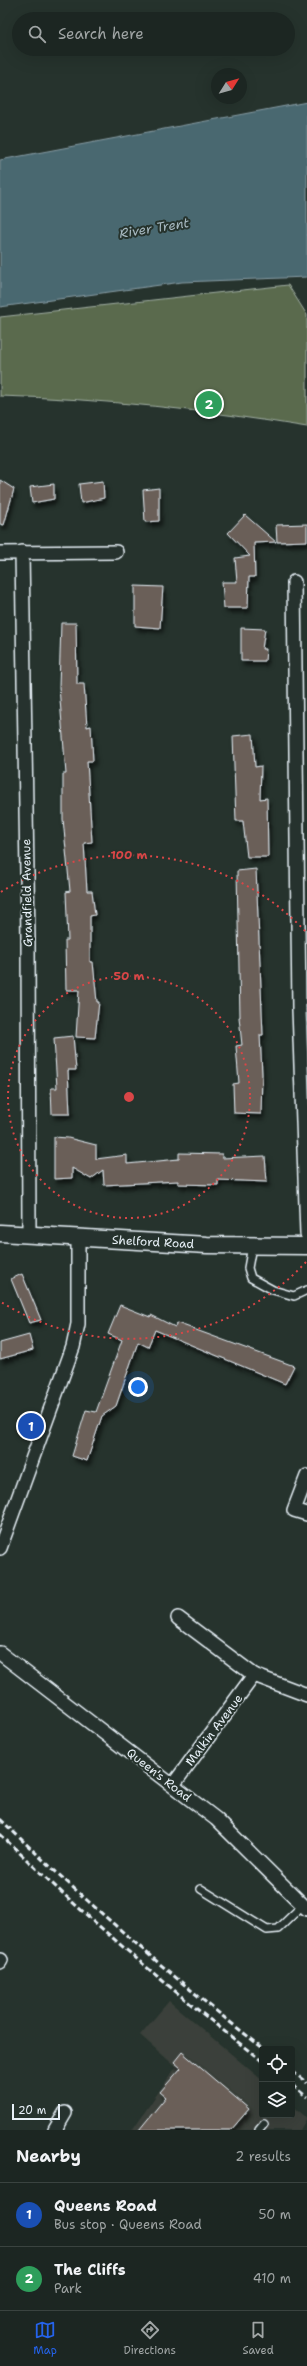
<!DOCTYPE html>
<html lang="en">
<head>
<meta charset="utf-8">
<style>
  body { margin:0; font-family:"Shantell Sans",sans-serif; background:#29322f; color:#f1f3f6 }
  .controls { position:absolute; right:12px; bottom:12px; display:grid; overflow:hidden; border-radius:4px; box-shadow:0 4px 16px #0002 }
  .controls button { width:36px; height:36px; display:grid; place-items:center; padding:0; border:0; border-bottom:1px solid #3a4340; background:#1c2622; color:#f1f3f6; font:20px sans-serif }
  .compass { position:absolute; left:211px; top:68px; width:36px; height:36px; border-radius:50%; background:#1c2622; box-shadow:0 4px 16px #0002; rotate:53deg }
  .scale { position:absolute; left:12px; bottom:10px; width:48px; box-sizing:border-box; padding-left:4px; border:2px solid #e8f1f8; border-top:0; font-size:11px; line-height:14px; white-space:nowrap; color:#e8f1f8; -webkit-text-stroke:3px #26332d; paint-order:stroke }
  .you { position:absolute; left:138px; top:1387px; width:14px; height:14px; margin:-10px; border:3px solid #fff; border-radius:50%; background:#1a73e8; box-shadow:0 0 0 6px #1a73e833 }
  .badge { display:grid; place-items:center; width:26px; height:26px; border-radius:50%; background:#2563eb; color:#fff; font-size:13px; font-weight:700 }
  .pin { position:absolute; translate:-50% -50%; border:2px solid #fff; box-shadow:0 1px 4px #0006 }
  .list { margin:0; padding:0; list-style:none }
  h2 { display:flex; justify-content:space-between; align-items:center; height:52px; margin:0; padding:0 16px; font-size:17px }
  h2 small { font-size:13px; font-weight:400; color:#a0a5a5 }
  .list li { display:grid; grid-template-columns:26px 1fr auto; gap:12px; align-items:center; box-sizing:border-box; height:64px; padding:0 16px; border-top:1px solid #3a4340 }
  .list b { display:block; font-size:15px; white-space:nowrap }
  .list p { margin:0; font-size:13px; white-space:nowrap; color:#a0a5a5 }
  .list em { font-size:13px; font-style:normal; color:#a0a5a5 }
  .icon { flex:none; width:22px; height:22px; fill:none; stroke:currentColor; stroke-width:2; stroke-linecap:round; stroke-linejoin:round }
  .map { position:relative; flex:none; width:307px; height:2130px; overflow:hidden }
  .search { position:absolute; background:#1c2622; box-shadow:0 4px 16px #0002; left:12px; right:12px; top:12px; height:44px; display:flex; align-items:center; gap:10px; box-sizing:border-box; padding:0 14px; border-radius:22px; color:#a0a5a5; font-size:15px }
  .sheet { height:180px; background:#1c2622 }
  nav { display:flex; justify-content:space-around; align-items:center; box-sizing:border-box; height:56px; border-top:1px solid #3a4340; background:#1c2622; font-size:11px; color:#a0a5a5 }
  nav a { display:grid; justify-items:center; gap:2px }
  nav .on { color:#2563eb }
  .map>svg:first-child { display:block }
  .built { fill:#3a403a }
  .green { fill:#5a6b4e; stroke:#a1aea3 }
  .water { fill:#496770; stroke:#899ea6 }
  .building { fill:#6a5e58; stroke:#e8f1f8; filter:url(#shadow) }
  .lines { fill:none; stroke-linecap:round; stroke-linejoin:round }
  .service-casing { stroke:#e8f1f8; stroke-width:10 }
  .minor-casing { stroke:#e8f1f8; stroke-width:16 }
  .tertiary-casing { stroke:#e8f1f8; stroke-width:19 }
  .service { stroke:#26332d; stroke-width:7 }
  .minor { stroke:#26332d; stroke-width:13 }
  .tertiary { stroke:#26332d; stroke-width:16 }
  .rail { stroke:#e8f1f8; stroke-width:3; stroke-dasharray:6 3; stroke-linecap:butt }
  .ring { fill:none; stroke:#d94647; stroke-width:2; stroke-dasharray:2 4 }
  .labels { text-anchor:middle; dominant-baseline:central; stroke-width:4; stroke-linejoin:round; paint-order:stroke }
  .street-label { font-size:12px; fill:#e8f1f8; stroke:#26332d }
  .water-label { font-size:13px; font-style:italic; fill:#a8bac2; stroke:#26332d }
  .centre { fill:#d94647; stroke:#26332d; stroke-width:2 }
  .ring-label { font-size:12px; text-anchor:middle; font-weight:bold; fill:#d94647; stroke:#26332d; stroke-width:4; stroke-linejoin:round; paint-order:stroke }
</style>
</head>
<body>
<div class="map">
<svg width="307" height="2130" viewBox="0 0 307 2130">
  <defs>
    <filter id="shadow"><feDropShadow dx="2.5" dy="4.5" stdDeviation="2" flood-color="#0009"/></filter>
  </defs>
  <rect width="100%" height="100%" fill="#26332d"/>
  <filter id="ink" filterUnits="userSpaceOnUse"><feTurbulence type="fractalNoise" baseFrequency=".025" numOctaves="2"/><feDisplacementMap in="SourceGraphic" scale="8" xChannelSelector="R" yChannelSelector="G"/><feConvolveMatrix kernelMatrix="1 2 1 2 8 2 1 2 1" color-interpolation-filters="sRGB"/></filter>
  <g filter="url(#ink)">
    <polygon class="built" points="169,2001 262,2080 262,2115 292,2115 292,2105 307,2118 300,2130 132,2130 176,2067 140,2035"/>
    <path class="green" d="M288,285L307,315V427C206,410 103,399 0,396V317Z"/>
    <polygon class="water" points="307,102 307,277 182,282 0,307 0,160"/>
    <g class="building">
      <polygon points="0,480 14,489 4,525 0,524"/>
      <polygon points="103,481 104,498 81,503 79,484"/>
      <polygon points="54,484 54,499 32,503 30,487"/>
      <polygon points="159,488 159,521 145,522 143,490"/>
      <polygon points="245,515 276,542 254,543 255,577 249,577 248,608 224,608 222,582 237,582 235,558 250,556 228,533"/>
      <polygon points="307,524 307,541 277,542 276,525"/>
      <polygon points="135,586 163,587 160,628 135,626"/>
      <polygon points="61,623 76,623 77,684 84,684 87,727 91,726 93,761 87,761 92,842 84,843 87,891 92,891 95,915 90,916 90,962 93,962 97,1002 99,1002 95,1038 76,1037 79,990 66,990 65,940 68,940 66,892 70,891 63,819 63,774 66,774 59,687"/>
      <polygon points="241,628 265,629 262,649 266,649 265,661 241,661"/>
      <polygon points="253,734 255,767 261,766 260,799 267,798 268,857 247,857 243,821 236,821 233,736"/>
      <polygon points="256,869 263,1035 260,1035 262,1074 261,1114 234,1113 233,1084 239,1083 236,1046 242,1045 239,1017 240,1017 237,871"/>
      <polygon points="73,1036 76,1070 68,1070 70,1114 52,1114 51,1088 57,1088 54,1038"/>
      <polygon points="54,1137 68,1138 96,1145 96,1159 127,1155 127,1164 179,1159 179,1153 222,1154 222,1158 265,1156 267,1182 218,1180 218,1185 178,1184 178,1181 104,1185 103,1170 91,1179 72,1168 72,1178 54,1179"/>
      <polygon points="22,1274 41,1320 29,1323 11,1279"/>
      <polygon points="120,1305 150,1317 151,1315 175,1327 177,1323 294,1366 285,1384 155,1330 148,1347 138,1342 116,1406 102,1416 87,1461 72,1456 86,1410 96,1412 122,1340 108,1334"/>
      <polygon points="29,1335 33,1350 0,1359 0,1343"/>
      <polygon points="182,2052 249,2109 231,2130 139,2130 166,2097 160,2092 181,2068 174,2062"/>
    </g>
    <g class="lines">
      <g class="service-casing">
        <g id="service">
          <polyline points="252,1246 248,1268 251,1278 273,1290 294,1296 307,1290"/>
          <polyline points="201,1889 267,1930 278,1929 303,1905"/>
          <polyline points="259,2130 264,2124"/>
        </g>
      </g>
      <g class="minor-casing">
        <g id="minor">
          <polyline points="22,552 28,937 29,1235"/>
          <polyline points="0,553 116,552"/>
          <polyline points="294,582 299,1009 307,1234"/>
          <polyline points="307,1476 294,1510 307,1514"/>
          <polyline points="0,1548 73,1347 78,1324 78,1238"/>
          <polyline points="178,1618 254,1675 307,1695"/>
          <polyline points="0,1653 216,1819 307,1909"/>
          <polyline points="173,1785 254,1675"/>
          <polyline points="0,1962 1,1960"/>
          <polyline points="55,2130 65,2113"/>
        </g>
      </g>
      <g class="tertiary-casing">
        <polyline id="tertiary" points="0,1233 207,1245 307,1246"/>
      </g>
      <use href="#service" class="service"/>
      <use href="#minor" class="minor"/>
      <use href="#tertiary" class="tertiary"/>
      <g class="rail">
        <path d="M0,1819C84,1900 172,1977 264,2049"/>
        <path d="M0,1834C83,1915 171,1990 262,2061"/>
        <polyline points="292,2071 307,2083"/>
        <polyline points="292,2085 307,2097"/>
      </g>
    </g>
  </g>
  <g class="ring">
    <circle cx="129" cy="1097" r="121"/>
    <path d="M306 1262A242 242 0 0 1 1 1302M1 892A242 242 0 0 1 306 932"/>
  </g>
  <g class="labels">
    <g class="street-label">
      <text transform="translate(27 893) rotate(-91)">Grandfield Avenue</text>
      <text transform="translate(153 1242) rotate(3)">Shelford Road</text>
      <text transform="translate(214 1730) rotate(-53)">Malkin Avenue</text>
      <text transform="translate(159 1775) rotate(38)">Queen's Road</text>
    </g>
    <g class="water-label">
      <text transform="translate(154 228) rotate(-9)">River Trent</text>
    </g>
  </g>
  <circle cx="129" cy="1097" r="6" class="centre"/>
  <g class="ring-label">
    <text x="129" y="859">100 m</text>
    <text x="129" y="980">50 m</text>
  </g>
</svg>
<div class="controls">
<button><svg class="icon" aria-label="locate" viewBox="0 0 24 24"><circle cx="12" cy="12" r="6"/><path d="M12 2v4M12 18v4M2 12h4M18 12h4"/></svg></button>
<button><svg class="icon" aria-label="layers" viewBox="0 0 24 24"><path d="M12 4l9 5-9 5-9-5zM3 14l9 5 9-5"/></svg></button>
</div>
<svg class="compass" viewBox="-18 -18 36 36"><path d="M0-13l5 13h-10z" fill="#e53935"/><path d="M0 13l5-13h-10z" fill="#a0a5a5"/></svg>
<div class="scale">20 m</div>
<div class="you"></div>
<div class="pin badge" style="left:31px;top:1426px;background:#1a4fb4">1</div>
<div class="pin badge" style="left:209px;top:404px;background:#2e9e5b">2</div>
<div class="search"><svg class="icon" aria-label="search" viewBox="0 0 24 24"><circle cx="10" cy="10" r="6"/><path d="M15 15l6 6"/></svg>Search here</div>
</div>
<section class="sheet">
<h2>Nearby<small>2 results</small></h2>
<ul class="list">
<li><span class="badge" style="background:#1a4fb4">1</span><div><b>Queens Road</b><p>Bus stop · Queens Road</p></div><em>50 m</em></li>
<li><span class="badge" style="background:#2e9e5b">2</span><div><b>The Cliffs</b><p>Park</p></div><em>410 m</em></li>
</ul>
</section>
<nav>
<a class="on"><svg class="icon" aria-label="map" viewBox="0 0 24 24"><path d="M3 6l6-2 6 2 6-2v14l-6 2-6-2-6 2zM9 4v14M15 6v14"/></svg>Map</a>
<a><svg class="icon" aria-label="directions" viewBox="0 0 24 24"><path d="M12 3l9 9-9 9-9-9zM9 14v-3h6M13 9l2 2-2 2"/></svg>Directions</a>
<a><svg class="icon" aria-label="saved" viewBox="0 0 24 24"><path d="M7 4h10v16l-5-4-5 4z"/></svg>Saved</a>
</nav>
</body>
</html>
